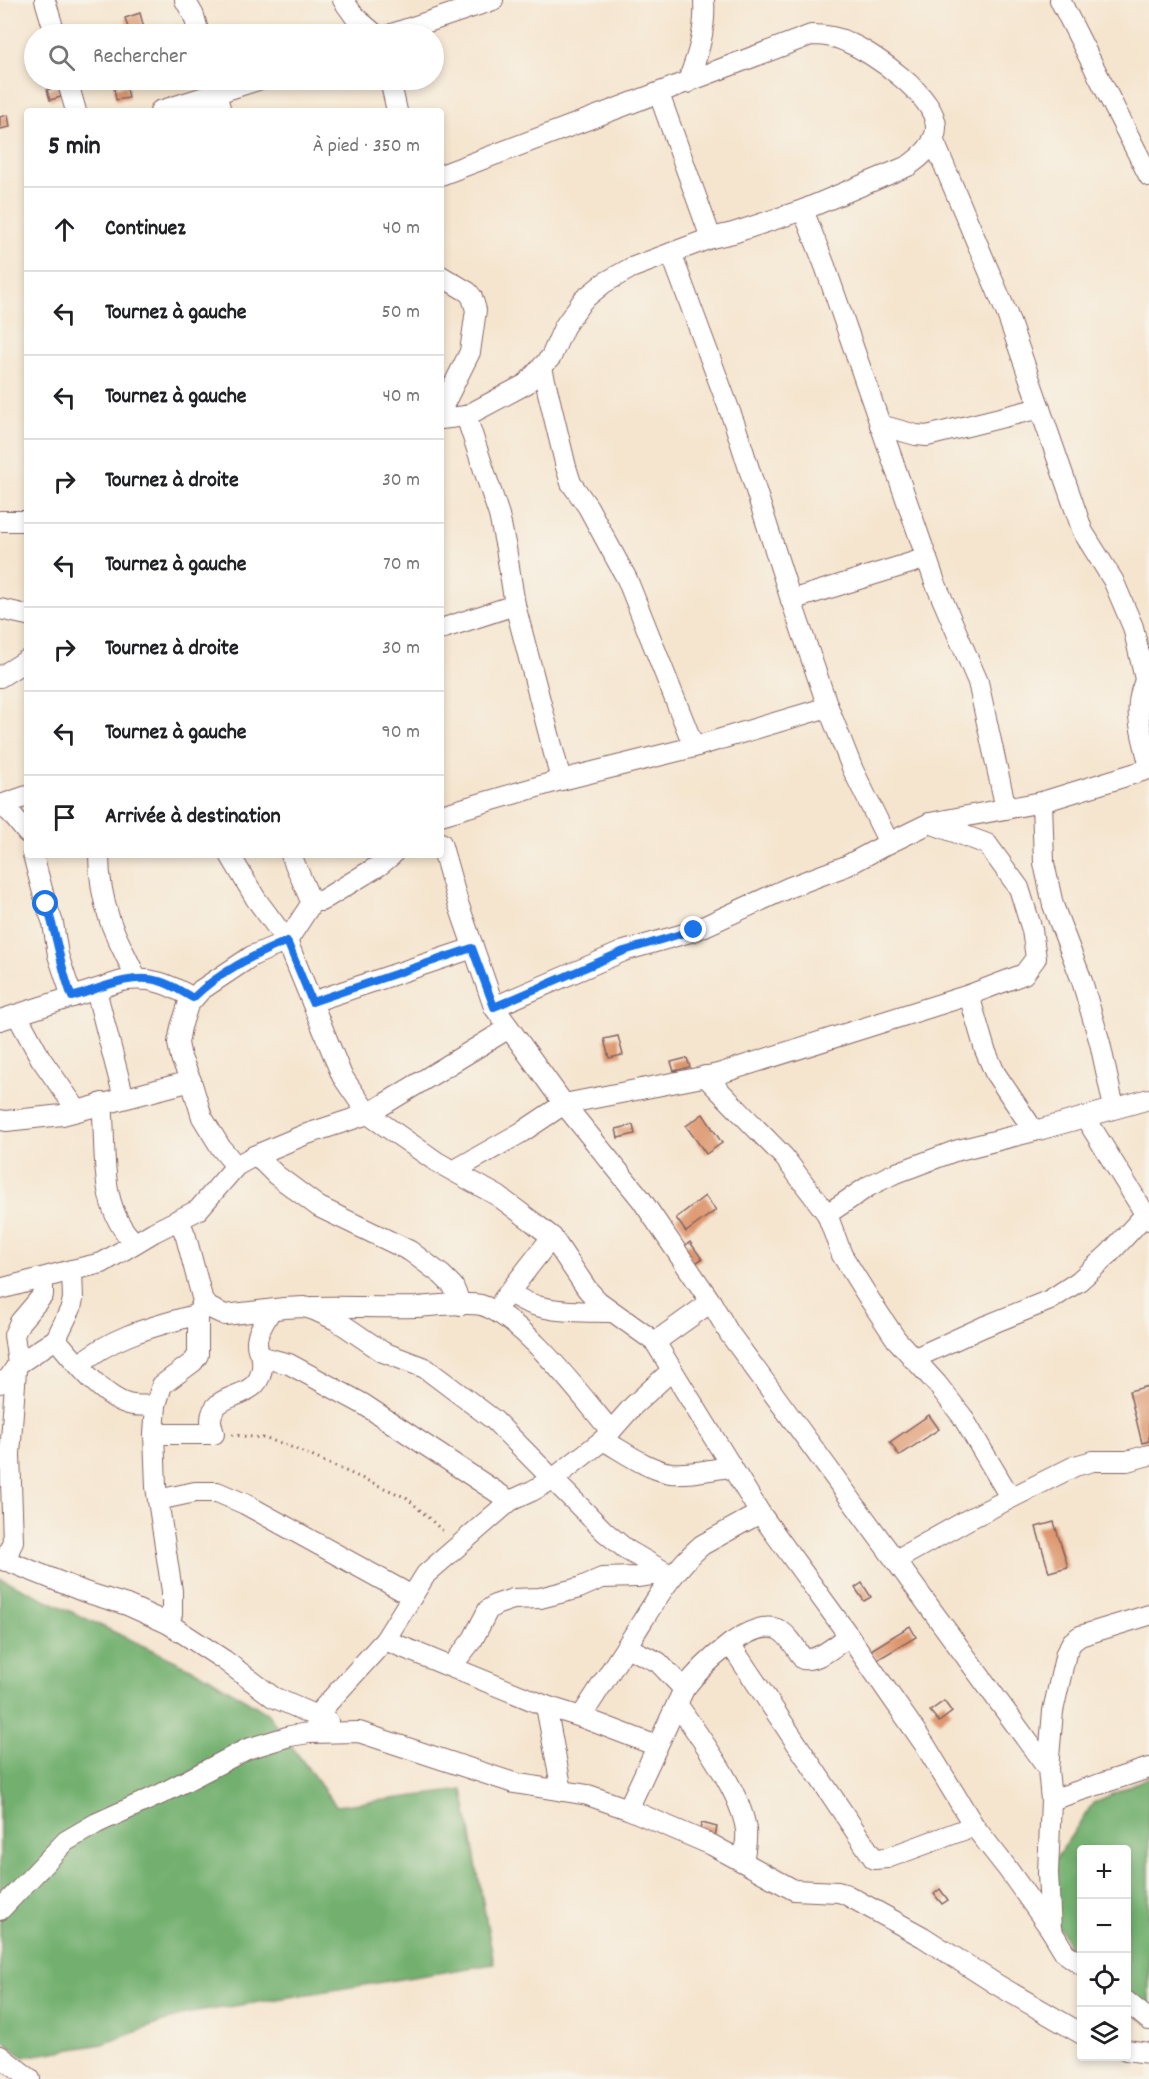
<!DOCTYPE html>
<html lang="fr">
<head>
<meta charset="utf-8">
<style>
  body { margin:0; font-family:Dekko,sans-serif; background:#f2f2f2; color:#202124 }
  .controls { position:absolute; right:18px; bottom:18px; display:grid; overflow:hidden; border-radius:6px; box-shadow:0 3px 9px #0003 }
  .controls button { width:54px; height:54px; display:grid; place-items:center; padding:0; border:0; border-bottom:2px solid #e0e0e0; background:#fff; color:#202124; font:30px sans-serif }
  .stop { position:absolute; width:18px; height:18px; margin:-14px; border:4px solid #1a73e8; border-radius:50%; background:#fff }
  .stop.end { background:#1a73e8; border-color:#fff; box-shadow:0 2px 6px #0008 }
  .list { margin:0; padding:0; list-style:none }
  h2 { display:flex; justify-content:space-between; align-items:center; height:78px; margin:0; padding:0 24px; font-size:26px }
  h2 small { font-size:20px; font-weight:400; color:#757577 }
  .list li { display:grid; grid-template-columns:39px 1fr auto; gap:18px; align-items:center; box-sizing:border-box; height:84px; padding:0 24px; border-top:2px solid #e0e0e0 }
  .list b { display:block; font-size:22px; white-space:nowrap }
  .list em { font-size:20px; font-style:normal; color:#757577 }
  .icon { flex:none; width:33px; height:33px; fill:none; stroke:currentColor; stroke-width:2; stroke-linecap:round; stroke-linejoin:round }
  .map { position:relative; flex:none; width:1149px; height:2079px; overflow:hidden }
  .search { position:absolute; background:#fff; box-shadow:0 3px 9px #0003; left:24px; top:24px; width:420px; height:66px; display:flex; align-items:center; gap:15px; box-sizing:border-box; padding:0 21px; border-radius:33px; color:#757577; font-size:22px }
  .panel { position:absolute; background:#fff; box-shadow:0 3px 9px #0003; left:24px; top:108px; width:420px; height:750px; border-radius:6px }
  .map>svg:first-child { display:block }
  .forest { fill:#73b070; stroke:#5e684e; stroke-width:1.5 }
  .building { fill:#dd966d }
  .lines { fill:none; stroke-linecap:round; stroke-linejoin:round }
  .minor-casing { stroke:#866464; stroke-width:22 }
  .path { stroke:#866464; stroke-width:3; stroke-dasharray:1.5 4.5; stroke-linecap:butt }
  .minor { stroke:#fff; stroke-width:20 }
  .route { stroke:#1a73e8; stroke-width:8 }
</style>
</head>
<body>
<div class="map">
<svg width="1149" height="2079" viewBox="0 0 1149 2079">
  <rect width="100%" height="100%" fill="#f7f3e8"/>
  <filter id="ink" filterUnits="userSpaceOnUse"><feTurbulence type="fractalNoise" baseFrequency=".0167" numOctaves="2"/><feDisplacementMap in="SourceGraphic" scale="12" xChannelSelector="R" yChannelSelector="G"/><feConvolveMatrix kernelMatrix="1 2 1 2 8 2 1 2 1" color-interpolation-filters="sRGB"/></filter>
  <filter id="wash" filterUnits="userSpaceOnUse"><feTurbulence type="fractalNoise" baseFrequency=".008" numOctaves="4" result="noise"/><feDisplacementMap in="SourceGraphic" scale="24" xChannelSelector="R" yChannelSelector="G"/><feGaussianBlur stdDeviation="1.35" result="paint"/><feColorMatrix in="noise" values="0 0 0 0 0 0 0 0 0 0 0 0 0 0 0 0 0 1.4 0 .05"/><feComposite in="paint" operator="in"/></filter>
  <g filter="url(#wash)">
    <rect width="100%" height="100%" fill="#f5e5cf"/>
    <g class="forest">
      <polygon points="0,1578 207,1676 267,1713 336,1806 463,1790 494,1964 185,2014 103,2044 23,2057 0,2038"/>
      <polygon points="1149,1777 1149,2024 1127,2005 1126,1850 1082,1850 1081,1967 1051,1912 1051,1866 1093,1803"/>
    </g>
    <g id="blocks">
      <g class="building">
        <polygon points="140,13 144,28 138,30 139,34 130,34 125,18"/>
        <polygon points="126,85 129,98 116,100 114,88"/>
        <polygon points="58,86 61,97 50,100 47,90"/>
        <polygon points="8,115 10,127 0,129 0,117"/>
        <polygon points="618,1036 623,1055 609,1058 604,1039"/>
        <polygon points="687,1058 690,1067 674,1071 671,1062"/>
        <polygon points="703,1114 722,1143 706,1154 686,1126"/>
        <polygon points="633,1125 635,1134 618,1138 616,1129"/>
        <polygon points="705,1196 716,1210 686,1232 676,1218"/>
        <polygon points="690,1242 702,1259 694,1264 682,1248"/>
        <polygon points="1149,1386 1149,1441 1142,1443 1129,1391"/>
        <polygon points="929,1415 939,1429 899,1456 890,1442"/>
        <polygon points="1054,1522 1068,1567 1049,1572 1036,1527"/>
        <polygon points="862,1583 871,1597 864,1601 855,1588"/>
        <polygon points="910,1626 916,1637 877,1660 871,1650"/>
        <polygon points="944,1701 952,1712 939,1722 930,1711"/>
        <polygon points="702,1823 717,1827 715,1836 699,1832"/>
        <polygon points="940,1889 948,1900 942,1904 934,1894"/>
      </g>
    </g>
  </g>
  <g filter="url(#ink)">
    <use href="#blocks" fill-opacity="0" stroke="#866464" stroke-width="1.5"/>
    <g class="lines">
      <g class="minor-casing">
        <g id="minor">
          <polyline points="45,0 55,34"/>
          <polyline points="185,0 194,16 199,34"/>
          <polyline points="343,0 355,17 375,34"/>
          <polyline points="1060,0 1149,176"/>
          <polyline points="392,34 493,0"/>
          <polyline points="67,80 76,111"/>
          <polyline points="212,80 221,111"/>
          <polyline points="390,80 397,111"/>
          <path d="M687,83C698,56 706,30 704,0"/>
          <polyline points="659,94 711,238"/>
          <polyline points="160,111 258,80"/>
          <polyline points="933,139 1007,314 1083,532 1113,580 1133,627 1145,679"/>
          <path d="M441,175L811,35C824,35 835,36 847,42C873,53 934,95 936,126C937,144 921,157 908,166L803,210L733,233L711,238L631,268L604,283L583,300L564,327L551,357L526,384L466,416L441,419"/>
          <polyline points="803,210 825,266 935,582 978,682 1006,809"/>
          <polyline points="671,253 735,425 791,600 828,707 853,770 889,843 930,823 1042,802 1149,769"/>
          <polyline points="441,276 468,292 472,297 476,310 470,352 441,410"/>
          <polyline points="542,368 566,467 571,483 588,507 627,579 694,747"/>
          <polyline points="466,416 499,515 506,548 515,605"/>
          <polyline points="880,425 916,435 927,436 1040,408"/>
          <polyline points="0,521 27,521"/>
          <polyline points="791,600 927,558"/>
          <polyline points="0,609 27,615"/>
          <polyline points="441,629 515,605 561,780"/>
          <path d="M1149,672C1130,708 1141,727 1149,764"/>
          <polyline points="0,677 27,660"/>
          <polyline points="1042,802 1044,863 1053,905 1082,981 1100,1043 1114,1108"/>
          <polyline points="0,805 10,812 27,833"/>
          <polyline points="1,805 27,796"/>
          <polyline points="441,815 561,780 694,747 828,707"/>
          <polyline points="930,823 987,844 1019,888 1032,930 1036,958 1024,974 969,995 985,1050 995,1073 1034,1131"/>
          <polyline points="441,843 458,903 494,1007 564,1104 641,1199 711,1302 729,1333 1048,1769 1051,1800 1048,1873 1051,1930"/>
          <polyline points="33,855 46,904 53,923 58,955 72,997"/>
          <path d="M99,855C99,877 103,900 110,921C117,940 128,959 136,978"/>
          <polyline points="230,855 256,899 287,941 342,1076 368,1114 437,1162 498,1196 533,1222 552,1237 587,1289 598,1301 655,1342 760,1513 849,1636 925,1745 974,1826 1007,1868 1051,1930 1065,1953 1082,1965"/>
          <polyline points="291,855 310,899 313,901"/>
          <polyline points="96,990 124,1098"/>
          <polyline points="312,1002 473,948"/>
          <polyline points="494,1007 624,951 694,931 790,887 846,866 889,843"/>
          <polyline points="17,1015 41,1059 77,1110"/>
          <path d="M0,1020L122,981C150,976 169,984 193,998"/>
          <polyline points="705,1076 784,1157 827,1214 842,1255 870,1300 896,1339 937,1384 962,1416 1010,1497"/>
          <path d="M102,1103C107,1149 97,1208 135,1243"/>
          <polyline points="1085,1117 1149,1220"/>
          <polyline points="0,1120 6,1121 62,1115 191,1081"/>
          <polyline points="254,1156 263,1162 276,1175 319,1207 410,1251 442,1275 453,1286 461,1305"/>
          <polyline points="236,1166 221,1148 202,1117 191,1081 181,1058 178,1043 181,1027 188,1005 201,990 252,956 287,941 313,901 321,901 380,865 392,855"/>
          <polyline points="455,1170 522,1132 564,1104 718,1074 969,995"/>
          <polyline points="827,1214 869,1186 891,1175 955,1151 1042,1129 1149,1099"/>
          <polyline points="0,1289 72,1270"/>
          <path d="M510,1292C535,1314 579,1311 611,1312"/>
          <polyline points="503,1300 552,1237"/>
          <polyline points="203,1301 210,1308 225,1315 284,1308 304,1307 314,1310 336,1320 383,1352 425,1368 494,1420 605,1532 627,1550 672,1576"/>
          <path d="M312,1307C347,1306 382,1308 417,1307C433,1306 467,1302 481,1305C523,1317 582,1397 611,1431"/>
          <path d="M271,1310C262,1326 250,1341 262,1357L289,1364L363,1404L510,1501"/>
          <path d="M56,1339C73,1359 106,1402 133,1405C140,1406 149,1405 156,1405"/>
          <polyline points="655,1342 711,1302"/>
          <polyline points="913,1359 983,1327 1050,1300 1079,1281 1109,1254 1145,1215"/>
          <polyline points="18,1364 14,1335 20,1322 43,1295 43,1278"/>
          <path d="M79,1365C113,1335 156,1326 198,1314"/>
          <polyline points="0,1383 9,1378 18,1364 56,1339 71,1308 73,1299 72,1270 102,1263 154,1232 198,1210 236,1166 254,1156 304,1135 368,1114 509,1028"/>
          <path d="M154,1434H214C213,1430 211,1424 211,1420C212,1386 267,1406 262,1357"/>
          <path d="M603,1440C623,1451 648,1470 671,1473C690,1475 711,1469 731,1467"/>
          <polyline points="158,1500 195,1492 217,1492 245,1504 412,1596"/>
          <polyline points="0,1558 85,1592 127,1605 169,1624 224,1660 273,1697 328,1721"/>
          <polyline points="896,1560 969,1519 1075,1466 1093,1461 1127,1461 1149,1455"/>
          <polyline points="5,1561 13,1541 10,1454 16,1370"/>
          <polyline points="169,1624 172,1614 172,1591 156,1487 154,1434 156,1405 162,1385 193,1362 198,1355 198,1314 203,1301 186,1237 179,1219"/>
          <polyline points="385,1640 546,1706"/>
          <polyline points="730,1644 874,1859 887,1858 974,1826"/>
          <path d="M626,1647C649,1612 669,1573 702,1545L760,1513"/>
          <polyline points="451,1667 473,1639 488,1610 495,1605 513,1599 540,1598 579,1588 602,1578 637,1577 667,1573"/>
          <path d="M677,1704C699,1736 741,1791 746,1830C747,1841 745,1851 743,1862"/>
          <polyline points="316,1716 385,1640 426,1574 510,1501 532,1491 553,1479 603,1440 633,1406 671,1371"/>
          <polyline points="581,1717 657,1746"/>
          <polyline points="1048,1769 1053,1711 1066,1653 1072,1642 1080,1636 1149,1615"/>
          <polyline points="562,1791 546,1706 581,1717 626,1647 658,1662 684,1689"/>
          <polyline points="1051,1800 1149,1768"/>
          <path d="M628,1809L684,1689C700,1668 751,1616 779,1630C789,1635 797,1650 803,1659C819,1661 836,1645 849,1636"/>
          <polyline points="0,1910 66,1841 97,1823 161,1794 247,1749 290,1736 309,1733 359,1732 514,1783 588,1795 628,1809 712,1845 794,1890 838,1892 845,1894 923,1937 996,1984 1082,2034"/>
          <polyline points="1126,2001 1149,2020"/>
          <polyline points="1126,2050 1149,2053"/>
          <polyline points="0,2056 30,2079"/>
        </g>
      </g>
      <polyline class="path" points="232,1435 263,1438 284,1444 407,1498 445,1533"/>
      <use href="#minor" class="minor"/>
    </g>
  </g>
  <g class="lines" filter="url(#ink)">
    <path class="route" d="M46,904C57,934 60,967 72,997C99,989 130,973 159,981C171,984 182,992 193,998C219,972 254,955 287,941L312,1002L472,948L494,1007L624,951L694,930"/>
  </g>
</svg>
<div class="controls">
<button>+</button>
<button>−</button>
<button><svg class="icon" aria-label="locate" viewBox="0 0 24 24"><circle cx="12" cy="12" r="6"/><path d="M12 2v4M12 18v4M2 12h4M18 12h4"/></svg></button>
<button><svg class="icon" aria-label="layers" viewBox="0 0 24 24"><path d="M12 4l9 5-9 5-9-5zM3 14l9 5 9-5"/></svg></button>
</div>
<div class="stop" style="left:46px;top:904px"></div>
<div class="stop end" style="left:694px;top:930px"></div>
<div class="search"><svg class="icon" aria-label="search" viewBox="0 0 24 24"><circle cx="10" cy="10" r="6"/><path d="M15 15l6 6"/></svg>Rechercher</div>
<section class="panel">
<h2>5 min<small>À pied · 350 m</small></h2>
<ul class="list">
<li><svg class="icon" aria-label="ahead" viewBox="0 0 24 24"><path d="M12 20V5M6 11l6-6 6 6"/></svg><div><b>Continuez</b></div><em>40 m</em></li>
<li><svg class="icon" aria-label="left" viewBox="0 0 24 24"><path d="M17 20v-9H6M10 6l-5 5 5 5"/></svg><div><b>Tournez à gauche</b></div><em>50 m</em></li>
<li><svg class="icon" aria-label="left" viewBox="0 0 24 24"><path d="M17 20v-9H6M10 6l-5 5 5 5"/></svg><div><b>Tournez à gauche</b></div><em>40 m</em></li>
<li><svg class="icon" aria-label="right" viewBox="0 0 24 24"><path d="M7 20v-9h11M14 6l5 5-5 5"/></svg><div><b>Tournez à droite</b></div><em>30 m</em></li>
<li><svg class="icon" aria-label="left" viewBox="0 0 24 24"><path d="M17 20v-9H6M10 6l-5 5 5 5"/></svg><div><b>Tournez à gauche</b></div><em>70 m</em></li>
<li><svg class="icon" aria-label="right" viewBox="0 0 24 24"><path d="M7 20v-9h11M14 6l5 5-5 5"/></svg><div><b>Tournez à droite</b></div><em>30 m</em></li>
<li><svg class="icon" aria-label="left" viewBox="0 0 24 24"><path d="M17 20v-9H6M10 6l-5 5 5 5"/></svg><div><b>Tournez à gauche</b></div><em>90 m</em></li>
<li><svg class="icon" aria-label="arrive" viewBox="0 0 24 24"><path d="M6 21V4h12l-3 4 3 4H6"/></svg><div><b>Arrivée à destination</b></div></li>
</ul>
</section>
</div>
</body>
</html>
